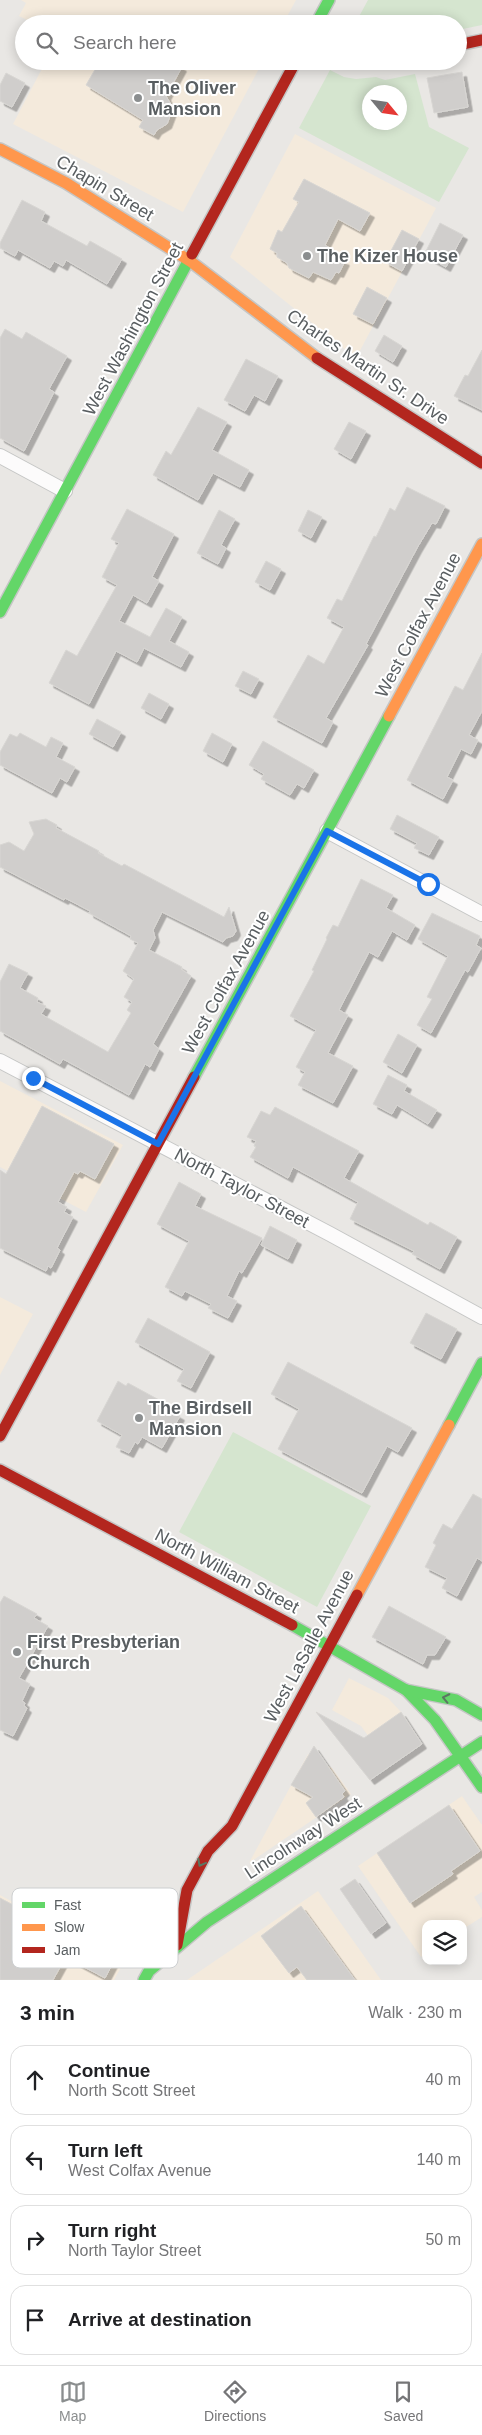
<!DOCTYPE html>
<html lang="en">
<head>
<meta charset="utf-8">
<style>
  body { margin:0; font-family:Helvetica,sans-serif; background:#f2f2f2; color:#202124 }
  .controls { position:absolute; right:15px; bottom:15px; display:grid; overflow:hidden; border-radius:10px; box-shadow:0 2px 12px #0003 }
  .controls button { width:45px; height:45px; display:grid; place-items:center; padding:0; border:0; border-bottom:1px solid #e0e0e0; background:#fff; color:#202124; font:25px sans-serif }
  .compass { position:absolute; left:362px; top:85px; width:45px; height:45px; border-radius:50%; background:#fff; box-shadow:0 2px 12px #0003; rotate:119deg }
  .stop { position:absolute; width:15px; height:15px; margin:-11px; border:4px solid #1a73e8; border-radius:50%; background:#fff }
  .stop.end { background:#1a73e8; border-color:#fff; box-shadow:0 1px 5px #0008 }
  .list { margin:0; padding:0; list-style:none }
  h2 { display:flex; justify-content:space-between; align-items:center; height:65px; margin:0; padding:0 20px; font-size:21px }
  h2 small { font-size:16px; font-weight:400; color:#757577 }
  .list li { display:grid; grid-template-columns:32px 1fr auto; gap:15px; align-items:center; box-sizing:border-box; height:70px; margin:0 10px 10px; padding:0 10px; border:1px solid #e0e0e0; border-radius:15px }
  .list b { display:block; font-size:19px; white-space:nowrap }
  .list p { margin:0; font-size:16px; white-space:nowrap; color:#757577 }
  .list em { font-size:16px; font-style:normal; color:#757577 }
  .icon { flex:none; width:28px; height:28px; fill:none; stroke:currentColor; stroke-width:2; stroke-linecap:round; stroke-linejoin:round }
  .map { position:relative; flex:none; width:482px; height:1980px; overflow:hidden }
  .search { position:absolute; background:#fff; box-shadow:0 2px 12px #0003; left:15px; right:15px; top:15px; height:55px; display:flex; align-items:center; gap:12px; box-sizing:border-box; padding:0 18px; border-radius:28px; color:#757577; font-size:19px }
  .sheet { height:385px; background:#fff }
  nav { display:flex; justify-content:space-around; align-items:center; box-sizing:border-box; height:70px; border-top:1px solid #e0e0e0; background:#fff; font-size:14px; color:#757577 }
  nav a { display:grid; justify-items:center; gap:2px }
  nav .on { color:#8b8e8f }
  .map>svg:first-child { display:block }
  .commercial { fill:#f4eadc }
  .green { fill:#d5e5cf; fill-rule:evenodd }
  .building { fill:#d0cecc; stroke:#d8d6d3; filter:url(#shadow) }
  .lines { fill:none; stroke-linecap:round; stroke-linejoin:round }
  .street-casing { stroke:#c5c6c5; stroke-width:16 }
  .fast-casing { stroke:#c5c6c5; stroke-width:14 }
  .slow-casing { stroke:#c5c6c5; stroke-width:14 }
  .jam-casing { stroke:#c5c6c5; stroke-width:14 }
  .street { stroke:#fcfbfb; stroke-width:14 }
  .fast { stroke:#63d668; stroke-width:11 }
  .slow { stroke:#ff974d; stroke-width:11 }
  .jam { stroke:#b3261e; stroke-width:11 }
  .oneway { stroke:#5b7662 }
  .route { stroke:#1a73e8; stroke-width:6 }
  .poi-dot { fill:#8b8e8f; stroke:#fff; stroke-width:2 }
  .labels { text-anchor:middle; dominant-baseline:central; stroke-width:4; stroke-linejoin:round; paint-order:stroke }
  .poi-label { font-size:18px; font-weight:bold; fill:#595e61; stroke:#fff; text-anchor:start }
  .street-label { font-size:18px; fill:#595e61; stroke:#fff }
  .key { fill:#fff; stroke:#cdcfd0; stroke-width:1 }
  .key-label { font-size:14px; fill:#595e61 }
</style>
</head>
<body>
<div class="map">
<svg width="482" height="1980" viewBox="0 0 482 1980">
  <defs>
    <filter id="shadow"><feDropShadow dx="4.5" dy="4.5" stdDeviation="0" flood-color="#0004"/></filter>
  </defs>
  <rect width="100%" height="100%" fill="#e9e7e4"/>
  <g class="commercial">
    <polygon points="21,0 296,0 283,24 35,24 19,16 26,3"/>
    <polygon points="46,61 263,61 183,212 13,124"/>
    <polygon points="295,134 436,208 356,358 230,257"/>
    <polygon points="0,1081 123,1145 86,1212 0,1167"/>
    <polygon points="0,1297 33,1314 0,1375"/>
    <polygon points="349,1678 388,1698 401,1712 422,1744 390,1766 361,1726 332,1710"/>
    <polygon points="308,1754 332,1768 351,1794 249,1863"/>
    <polygon points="462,1796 482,1825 482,1892 474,1897 482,1910 482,1917 463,1929 463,1924 426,1924 426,1954 421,1957 358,1866"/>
    <polygon points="318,1891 381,1980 187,1980"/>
    <polygon points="0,1895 124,1962 114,1980 0,1980"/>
  </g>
  <g class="green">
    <polygon points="368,0 482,0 482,25 458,30 458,24 355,24"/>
    <path d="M330,70L344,77L356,79L376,77L385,80L415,74L429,127L469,148L439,202L299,128ZM400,92V122H370V92Z"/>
    <polygon points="233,1432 371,1506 317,1607 179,1532"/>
  </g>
  <g class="building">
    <polygon points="100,61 171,61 182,67 166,96 173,108 167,124 157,130 154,135 139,127 143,120 86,85"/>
    <polygon points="462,72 468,107 434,113 427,78"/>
    <polygon points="6,73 25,83 12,107 0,101 0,85"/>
    <polygon points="304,179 370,213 360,231 338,219 325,245 339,254 337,258 345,261 339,273 336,272 331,280 313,272 309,278 289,268 287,263 277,257 277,253 270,249 278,230 282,232 299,202 293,199"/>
    <polygon points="22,200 45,212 41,221 87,246 90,241 122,259 107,284 66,260 63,266 54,261 50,268 18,250 15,256 0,248 0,243"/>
    <polygon points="440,223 463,235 446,267 424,255"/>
    <polygon points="402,230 419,239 402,271 385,262"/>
    <polygon points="367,287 387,298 373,324 353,314"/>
    <polygon points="5,329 22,339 26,332 67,356 49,389 54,392 24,451 0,438 0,338"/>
    <polygon points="384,335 402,346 393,362 375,351"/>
    <polygon points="482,350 482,410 454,396 465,375 468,376"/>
    <polygon points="246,359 278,376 265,401 254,395 245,411 224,400"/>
    <polygon points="198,407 227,422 212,450 249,470 240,487 213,473 198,500 153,475 166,451 171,455"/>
    <polygon points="349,422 366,431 351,459 334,449"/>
    <polygon points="407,487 445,506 436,524 432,523 417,548 366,644 368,645 326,718 333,722 322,743 273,717 308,655 324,664 344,627 327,618 337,599 342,601 374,536 376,537 390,508 395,511"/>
    <polygon points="127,509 174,534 152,577 159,581 147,603 133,595 119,621 150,637 166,608 182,617 169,641 189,652 181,667 144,648 137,662 116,651 89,704 49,683 66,650 77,656 117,585 102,577 119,543 111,539"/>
    <polygon points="219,510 235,519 221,545 226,548 218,564 197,553"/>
    <polygon points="308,510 322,517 311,538 298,531"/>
    <polygon points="266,561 281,569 270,590 255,582"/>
    <polygon points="482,653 482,711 469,735 478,740 471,754 461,749 447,777 453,780 443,799 407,780 455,686 463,690"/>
    <polygon points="243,671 259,679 251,694 235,686"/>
    <polygon points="149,693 169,704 161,719 141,708"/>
    <polygon points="97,719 121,732 113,747 89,734"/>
    <polygon points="20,733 46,747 51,737 63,743 56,757 75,767 67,782 60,778 52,793 0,765 0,752 10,734 17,737"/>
    <polygon points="212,733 232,744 223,762 203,751"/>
    <polygon points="263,741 314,770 304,788 297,784 290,795 261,779 264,774 249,765"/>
    <polygon points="397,815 439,837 429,855 414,848 417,843 390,829"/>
    <polygon points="46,819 57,825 56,828 99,851 98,853 122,866 124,864 224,917 229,907 236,931 233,936 226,938 223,942 162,912 153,930 155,938 149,950 182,967 181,969 191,976 153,1044 159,1049 150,1067 145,1064 144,1066 129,1095 63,1059 60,1064 0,1031 0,982 9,964 28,973 20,988 38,998 37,1002 46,1006 41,1014 108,1052 131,1013 127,1010 132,1002 124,997 134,979 123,971 138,943 130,939 131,936 89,913 90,911 65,898 64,900 0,867 0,845 9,842 24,851 34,834 29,822"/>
    <polygon points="361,879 393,895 386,908 415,925 407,940 392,931 378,957 369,952 339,1010 348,1015 328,1053 353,1066 333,1103 298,1085 305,1072 296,1067 316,1030 290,1016 314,971 312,970 327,939 326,938 333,925 338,927"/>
    <polygon points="432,913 480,936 476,945 481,948 468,972 465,970 431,1033 417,1025 432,999 427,997 448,956 418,939"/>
    <polygon points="398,1034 417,1045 402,1073 383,1062"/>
    <polygon points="388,1075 407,1085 404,1091 437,1110 428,1124 397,1105 392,1114 373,1104"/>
    <polygon points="42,1106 114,1144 95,1179 80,1171 78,1174 74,1172 58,1202 67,1207 64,1212 73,1217 57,1248 60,1250 51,1268 48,1266 46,1271 0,1248 0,1170 6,1174"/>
    <polygon points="275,1107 359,1151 344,1178 428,1225 430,1222 457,1237 440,1269 412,1254 414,1251 350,1219 358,1202 293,1167 288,1178 250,1157 256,1147 254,1146 256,1141 247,1137 261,1111 270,1115"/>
    <polygon points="179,1182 201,1194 195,1206 262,1238 242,1273 239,1271 227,1296 237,1301 228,1318 208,1308 211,1304 185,1291 182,1296 165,1287 189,1241 157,1224"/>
    <polygon points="270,1226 297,1240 288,1259 261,1245"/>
    <polygon points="426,1313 457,1329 441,1359 410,1343"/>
    <polygon points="148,1318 210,1352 191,1388 177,1381 184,1369 135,1342"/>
    <polygon points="288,1362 412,1428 398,1452 387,1446 362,1493 278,1449 299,1409 271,1394"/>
    <polygon points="118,1381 126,1386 128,1383 161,1401 170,1407 169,1410 180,1416 162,1448 142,1437 138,1444 135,1442 129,1453 116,1447 122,1435 97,1421"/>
    <polygon points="473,1494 482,1499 482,1561 477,1558 457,1596 442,1588 447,1578 425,1567 436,1545 433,1543 443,1524 452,1529"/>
    <polygon points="4,1596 37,1614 34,1618 48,1626 19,1678 30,1684 22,1701 25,1703 24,1706 27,1708 13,1736 0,1730 0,1603"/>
    <polygon points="389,1606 446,1637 435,1655 427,1655 423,1664 372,1637"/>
    <polygon points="316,1712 364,1738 401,1712 422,1744 370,1780"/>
    <polygon points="314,1746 345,1791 342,1794 344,1797 316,1817 306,1803 313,1797 291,1785"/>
    <polygon points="449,1805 480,1851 451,1871 453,1874 410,1903 377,1853"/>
    <polygon points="355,1879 386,1923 371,1934 340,1889"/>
    <polygon points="0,1898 19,1908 14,1917 71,1947 53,1980 0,1980"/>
    <polygon points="301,1906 355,1980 307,1980 297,1967 289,1973 261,1936"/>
    <polygon points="80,1942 114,1961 105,1978 71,1960"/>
  </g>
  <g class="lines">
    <g class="street-casing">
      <g id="street">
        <polyline points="0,456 65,491"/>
        <polyline points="327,831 482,914"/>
        <polyline points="0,1061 330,1234 482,1317"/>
      </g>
    </g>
    <g class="fast-casing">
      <g id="fast">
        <polyline points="316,24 329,0"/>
        <polyline points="0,612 192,254"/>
        <polyline points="194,1077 389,716"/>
        <polyline points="449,1425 482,1363"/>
        <polyline points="292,1625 406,1690 435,1720 482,1787"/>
        <polyline points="406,1690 456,1700 482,1715"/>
        <polyline points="144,1980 149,1971 207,1922 482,1742"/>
      </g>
    </g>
    <g class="slow-casing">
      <g id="slow">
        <polyline points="348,61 363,63 373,61"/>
        <polyline points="0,149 66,183 190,261 317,358"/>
        <polyline points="389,716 482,544"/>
        <polyline points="357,1595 449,1425"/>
      </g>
    </g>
    <g class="jam-casing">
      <g id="jam">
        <polyline points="458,45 482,40"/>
        <polyline points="192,254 296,61"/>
        <polyline points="317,358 482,463"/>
        <polyline points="0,1436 194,1077"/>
        <polyline points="0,1470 292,1625"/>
        <polyline points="177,1945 187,1890 208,1851 232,1826 357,1595"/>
      </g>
    </g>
    <use href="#street" class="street"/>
    <use href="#fast" class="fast"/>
    <use href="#slow" class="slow"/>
    <use href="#jam" class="jam"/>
  </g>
  <defs><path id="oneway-chevron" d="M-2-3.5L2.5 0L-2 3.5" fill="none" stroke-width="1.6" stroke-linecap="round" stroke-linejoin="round" transform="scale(1.25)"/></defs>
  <g class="oneway">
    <use href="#oneway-chevron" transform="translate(446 1698) rotate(-168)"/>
    <use href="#oneway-chevron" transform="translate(201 1863) rotate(118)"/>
  </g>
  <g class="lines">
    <polyline class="route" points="33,1078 158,1144 327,831 428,884"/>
  </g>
  <g class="poi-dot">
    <circle cx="138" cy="98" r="5"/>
    <circle cx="307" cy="256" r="5"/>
    <circle cx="139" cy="1418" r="5"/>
    <circle cx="17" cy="1652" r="5"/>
  </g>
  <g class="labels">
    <g class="poi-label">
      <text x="148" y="88">The Oliver<tspan x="148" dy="21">Mansion</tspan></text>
      <text x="317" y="256">The Kizer House</text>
      <text x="149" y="1408">The Birdsell<tspan x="149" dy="21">Mansion</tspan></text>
      <text x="27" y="1642">First Presbyterian<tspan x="27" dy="21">Church</tspan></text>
    </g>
    <g class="street-label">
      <text transform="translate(105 188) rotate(31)">Chapin Street</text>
      <text transform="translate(133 329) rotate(-62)">West Washington Street</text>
      <text transform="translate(368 367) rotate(34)">Charles Martin Sr. Drive</text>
      <text transform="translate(418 625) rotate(-62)">West Colfax Avenue</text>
      <text transform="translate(226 982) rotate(-61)">West Colfax Avenue</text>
      <text transform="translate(242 1188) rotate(28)">North Taylor Street</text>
      <text transform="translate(227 1571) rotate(28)">North William Street</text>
      <text transform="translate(309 1646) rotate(-62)">West LaSalle Avenue</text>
      <text transform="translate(303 1838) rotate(-33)">Lincolnway West</text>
    </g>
  </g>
  <rect x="12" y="1888" width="166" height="80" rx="8" class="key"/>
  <rect x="22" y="1902" width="23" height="6" fill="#63d668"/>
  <rect x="22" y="1924" width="23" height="7" fill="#ff974d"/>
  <rect x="22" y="1947" width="23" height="6" fill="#b3261e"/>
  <g class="key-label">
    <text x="54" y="1910">Fast</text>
    <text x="54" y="1932">Slow</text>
    <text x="54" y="1955">Jam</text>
  </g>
</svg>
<div class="controls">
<button><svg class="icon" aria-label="layers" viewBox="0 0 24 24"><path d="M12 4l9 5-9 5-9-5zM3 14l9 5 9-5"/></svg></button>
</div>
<svg class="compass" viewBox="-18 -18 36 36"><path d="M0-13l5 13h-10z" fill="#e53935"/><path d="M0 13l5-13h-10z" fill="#757577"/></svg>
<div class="stop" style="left:428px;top:884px"></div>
<div class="stop end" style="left:33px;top:1078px"></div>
<div class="search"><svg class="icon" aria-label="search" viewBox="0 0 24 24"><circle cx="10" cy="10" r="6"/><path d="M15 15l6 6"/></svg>Search here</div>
</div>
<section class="sheet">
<h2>3 min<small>Walk · 230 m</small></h2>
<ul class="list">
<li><svg class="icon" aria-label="ahead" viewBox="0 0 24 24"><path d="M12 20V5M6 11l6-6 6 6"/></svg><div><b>Continue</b><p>North Scott Street</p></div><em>40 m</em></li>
<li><svg class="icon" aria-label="left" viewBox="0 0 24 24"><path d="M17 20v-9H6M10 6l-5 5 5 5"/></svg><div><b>Turn left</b><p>West Colfax Avenue</p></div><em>140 m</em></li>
<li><svg class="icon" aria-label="right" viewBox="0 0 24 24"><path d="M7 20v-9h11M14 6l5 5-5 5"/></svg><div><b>Turn right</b><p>North Taylor Street</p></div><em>50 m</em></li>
<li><svg class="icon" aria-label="arrive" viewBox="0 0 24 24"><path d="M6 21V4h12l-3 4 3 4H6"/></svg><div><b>Arrive at destination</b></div></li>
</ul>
</section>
<nav>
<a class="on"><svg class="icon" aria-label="map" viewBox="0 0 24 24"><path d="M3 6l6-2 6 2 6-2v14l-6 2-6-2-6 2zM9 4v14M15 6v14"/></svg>Map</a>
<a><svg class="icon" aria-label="directions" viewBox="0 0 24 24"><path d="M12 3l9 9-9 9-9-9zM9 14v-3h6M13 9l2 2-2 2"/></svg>Directions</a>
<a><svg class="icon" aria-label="saved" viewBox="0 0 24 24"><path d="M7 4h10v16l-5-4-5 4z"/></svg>Saved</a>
</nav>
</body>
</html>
